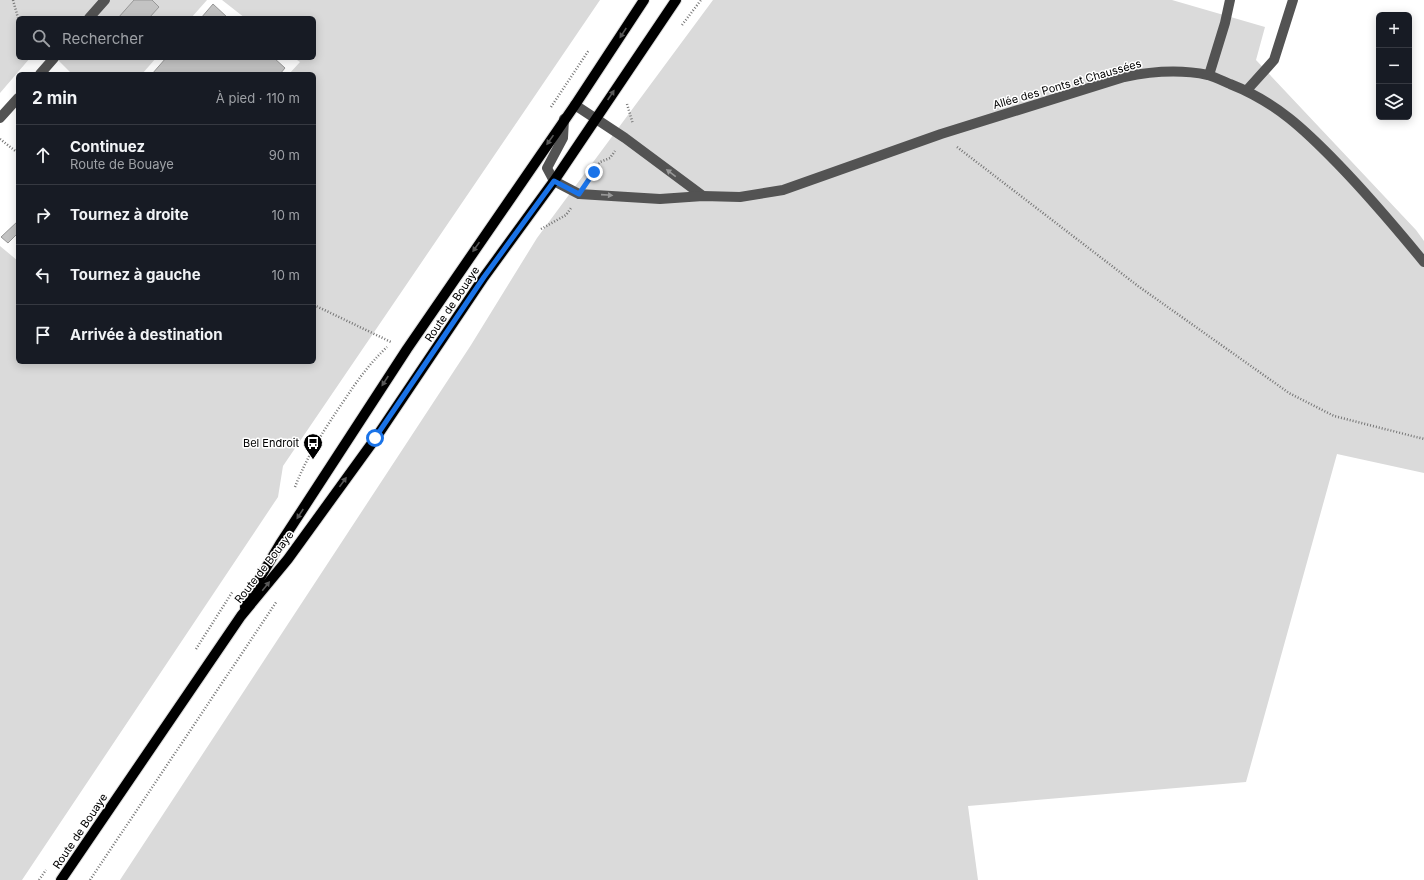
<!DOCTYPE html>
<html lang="fr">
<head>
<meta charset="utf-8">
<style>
  body { margin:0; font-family:Inter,sans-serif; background:#242831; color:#f1f3f6 }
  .controls { position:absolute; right:12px; top:12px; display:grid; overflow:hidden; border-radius:6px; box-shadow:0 2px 10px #0003 }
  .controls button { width:36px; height:36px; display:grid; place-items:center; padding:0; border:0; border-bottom:1px solid #363941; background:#171b24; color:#f1f3f6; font:20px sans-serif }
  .stop { position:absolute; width:12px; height:12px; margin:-9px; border:3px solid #1a73e8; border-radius:50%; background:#fff }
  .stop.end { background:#1a73e8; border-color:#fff; box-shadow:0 1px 4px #0008 }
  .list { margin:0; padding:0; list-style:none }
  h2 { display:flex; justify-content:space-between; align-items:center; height:52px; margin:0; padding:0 16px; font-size:17px }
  h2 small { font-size:13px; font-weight:400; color:#9ea1a6 }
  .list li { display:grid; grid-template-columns:26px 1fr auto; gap:12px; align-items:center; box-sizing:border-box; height:60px; padding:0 16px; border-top:1px solid #363941 }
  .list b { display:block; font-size:15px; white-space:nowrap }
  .list p { margin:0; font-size:13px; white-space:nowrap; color:#9ea1a6 }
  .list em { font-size:13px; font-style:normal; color:#9ea1a6 }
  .icon { flex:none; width:22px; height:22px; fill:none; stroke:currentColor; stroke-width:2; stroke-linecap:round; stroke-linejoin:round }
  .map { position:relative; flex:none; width:1424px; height:880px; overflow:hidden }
  .search { position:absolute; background:#171b24; box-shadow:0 2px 10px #0003; left:16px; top:16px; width:300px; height:44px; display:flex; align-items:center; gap:10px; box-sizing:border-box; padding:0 14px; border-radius:6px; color:#9ea1a6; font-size:15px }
  .panel { position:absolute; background:#171b24; box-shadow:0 2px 10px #0003; left:16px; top:72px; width:300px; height:292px; border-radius:6px }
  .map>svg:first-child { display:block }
  .green { fill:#dadada }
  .building { fill:#c3c3c3; stroke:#979797 }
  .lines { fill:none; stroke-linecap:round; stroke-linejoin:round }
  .major-casing { stroke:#dbdbdb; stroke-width:12 }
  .path { stroke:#757575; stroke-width:2.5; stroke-dasharray:1 2; stroke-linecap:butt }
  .minor { stroke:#535353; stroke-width:10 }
  .major { stroke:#000; stroke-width:10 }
  .oneway { fill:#595959 }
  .oneway2 { fill:#989898 }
  .route { stroke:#1a73e8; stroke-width:5 }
  .labels { text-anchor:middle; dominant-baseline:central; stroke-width:3; stroke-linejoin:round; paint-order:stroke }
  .street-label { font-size:11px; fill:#000; stroke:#fff }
  .poi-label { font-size:11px; fill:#000; stroke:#fff; text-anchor:end }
</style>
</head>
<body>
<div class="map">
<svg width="1424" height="880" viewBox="0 0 1424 880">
  <rect width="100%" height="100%" fill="#fff"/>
  <g class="green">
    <polygon points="0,0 207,0 191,18 18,18 18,58 30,58 0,93"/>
    <polygon points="222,0 600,0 283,466 278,497 22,880 0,880 0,246 18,261 18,362 314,362 314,74 289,74 300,62 294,58 314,58 314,18 245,18"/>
    <polygon points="713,0 1172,0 1265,27 1256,60 1416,230 1424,241 1424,473 1337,454 1246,782 968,806 978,880 120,880 471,345 537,238"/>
    <polygon points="56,58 156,58 142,74 72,74"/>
  </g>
  <g class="building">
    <polygon points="134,0 152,0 159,7 149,18 118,18"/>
    <polygon points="213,4 228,18 201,18"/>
    <polygon points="166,58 274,58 285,68 280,74 152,74"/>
    <polygon points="18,221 18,233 8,243 1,237"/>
  </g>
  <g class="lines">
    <g class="major-casing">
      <g id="major">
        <polyline points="245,607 257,583 280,544 407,349 575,105 644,0"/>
        <polyline points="61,880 241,616 288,559 375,439 484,277 554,181 676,0"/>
      </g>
    </g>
    <g class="path">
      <polyline points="13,0 18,18"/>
      <polyline points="682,25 701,0"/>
      <polyline points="627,104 633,124"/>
      <polyline points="551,107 589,50"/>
      <polyline points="0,139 18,153"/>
      <polyline points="957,147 1138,286 1289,393 1334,416 1424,439"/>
      <polyline points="589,179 600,162 610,158 615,151"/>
      <polyline points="541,229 566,215 571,208"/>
      <polyline points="314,305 391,342"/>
      <path d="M295,487C307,456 324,430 343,402C357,381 369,364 387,347"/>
      <polyline points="196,649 233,591"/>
      <polyline points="39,880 46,870"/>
      <polyline points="90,880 277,601"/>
    </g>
    <g class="minor">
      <polyline points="89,18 105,0"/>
      <polyline points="40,74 54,58"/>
      <polyline points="1209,75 1225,23 1230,0"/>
      <polyline points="1247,90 1274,60 1293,0"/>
      <polyline points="575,105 625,138 703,196"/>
      <polyline points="0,118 18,98"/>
      <path d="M564,119L563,138L547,168L554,181L579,194L660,199L703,196L740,197L783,190L941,134L1124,77C1153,71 1179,69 1208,75C1215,77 1223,81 1230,84C1276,102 1305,130 1338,164C1369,196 1396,228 1424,262"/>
    </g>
    <use href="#major" class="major"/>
  </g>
  <defs><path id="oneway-solid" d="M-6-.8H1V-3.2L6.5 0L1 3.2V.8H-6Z"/></defs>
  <g class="oneway">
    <use href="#oneway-solid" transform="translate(623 33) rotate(123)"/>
    <use href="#oneway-solid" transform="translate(611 95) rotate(-56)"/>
    <use href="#oneway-solid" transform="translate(550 140) rotate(125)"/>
    <use href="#oneway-solid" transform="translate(476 247) rotate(125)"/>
    <use href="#oneway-solid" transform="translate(385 381) rotate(123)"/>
    <use href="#oneway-solid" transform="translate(343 482) rotate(-54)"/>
    <use href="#oneway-solid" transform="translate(300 514) rotate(123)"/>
    <use href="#oneway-solid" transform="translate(266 586) rotate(-51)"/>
  </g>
  <g class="oneway2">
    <use href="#oneway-solid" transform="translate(671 173) rotate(-143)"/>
    <use href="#oneway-solid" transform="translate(607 195) rotate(4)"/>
  </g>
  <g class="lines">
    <polyline class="route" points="375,438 484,277 554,181 579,194 594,172"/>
  </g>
  <defs>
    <g id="bus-pin" transform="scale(1)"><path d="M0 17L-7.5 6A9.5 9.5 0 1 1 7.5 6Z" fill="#000" stroke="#fff"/><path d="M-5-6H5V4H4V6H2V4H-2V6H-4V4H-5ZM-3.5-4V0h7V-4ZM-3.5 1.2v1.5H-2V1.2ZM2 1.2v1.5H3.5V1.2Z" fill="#fff"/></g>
  </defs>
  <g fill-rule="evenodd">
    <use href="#bus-pin" x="313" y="443"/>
  </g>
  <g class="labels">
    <g class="street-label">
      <text transform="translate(1067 84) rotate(-16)">Allée des Ponts et Chaussées</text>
      <text transform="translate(452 304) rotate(-56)">Route de Bouaye</text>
      <text transform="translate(264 567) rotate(-52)">Route de Bouaye</text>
      <text transform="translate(80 831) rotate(-56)">Route de Bouaye</text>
    </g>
    <g class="poi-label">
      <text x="299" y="443">Bel Endroit</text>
    </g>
  </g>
</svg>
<div class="controls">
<button>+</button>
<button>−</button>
<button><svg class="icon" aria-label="layers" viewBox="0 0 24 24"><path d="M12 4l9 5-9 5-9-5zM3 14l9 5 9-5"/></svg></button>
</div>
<div class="stop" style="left:375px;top:438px"></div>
<div class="stop end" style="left:594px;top:172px"></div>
<div class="search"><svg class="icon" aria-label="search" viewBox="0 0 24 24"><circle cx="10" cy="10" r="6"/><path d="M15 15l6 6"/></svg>Rechercher</div>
<section class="panel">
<h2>2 min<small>À pied · 110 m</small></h2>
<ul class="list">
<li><svg class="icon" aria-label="ahead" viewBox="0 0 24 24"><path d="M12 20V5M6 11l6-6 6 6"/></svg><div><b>Continuez</b><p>Route de Bouaye</p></div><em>90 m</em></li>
<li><svg class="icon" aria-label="right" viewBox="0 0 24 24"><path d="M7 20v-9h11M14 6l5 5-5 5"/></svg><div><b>Tournez à droite</b></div><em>10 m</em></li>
<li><svg class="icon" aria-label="left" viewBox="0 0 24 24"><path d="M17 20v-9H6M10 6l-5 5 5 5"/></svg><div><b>Tournez à gauche</b></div><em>10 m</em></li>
<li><svg class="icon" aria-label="arrive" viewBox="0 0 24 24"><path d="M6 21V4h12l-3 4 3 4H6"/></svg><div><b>Arrivée à destination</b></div></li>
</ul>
</section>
</div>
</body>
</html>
